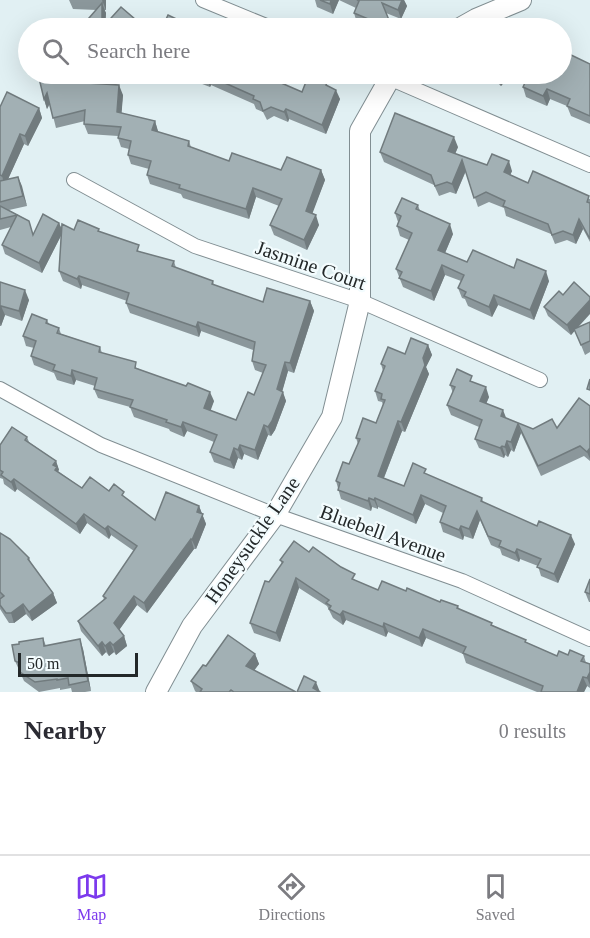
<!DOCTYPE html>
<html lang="en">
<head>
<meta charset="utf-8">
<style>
  body { margin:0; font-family:Georgia,serif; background:#f7f7f7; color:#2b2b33 }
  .scale { position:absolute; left:18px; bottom:15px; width:120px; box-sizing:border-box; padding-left:6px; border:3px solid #232829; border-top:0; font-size:16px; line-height:21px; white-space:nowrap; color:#232829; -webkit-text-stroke:4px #f3fcfe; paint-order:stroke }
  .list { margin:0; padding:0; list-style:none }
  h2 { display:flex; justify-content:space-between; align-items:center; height:78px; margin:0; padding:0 24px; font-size:26px }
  h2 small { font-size:20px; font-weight:400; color:#7c7c81 }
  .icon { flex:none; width:33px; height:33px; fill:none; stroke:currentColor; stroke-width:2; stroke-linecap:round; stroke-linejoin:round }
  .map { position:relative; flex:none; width:590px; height:692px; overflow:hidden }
  .search { position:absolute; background:#fff; box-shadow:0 6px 24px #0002; left:18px; right:18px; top:18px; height:66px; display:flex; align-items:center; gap:15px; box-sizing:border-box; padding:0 21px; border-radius:33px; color:#7c7c81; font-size:22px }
  .sheet { height:162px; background:#fff }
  nav { display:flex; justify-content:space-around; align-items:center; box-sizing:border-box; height:84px; border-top:2px solid #e1e1e2; background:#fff; font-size:16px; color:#7c7c81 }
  nav a { display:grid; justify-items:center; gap:3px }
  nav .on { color:#7c3aed }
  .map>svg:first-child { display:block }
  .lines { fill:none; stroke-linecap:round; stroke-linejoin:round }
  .street-casing { stroke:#818e92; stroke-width:16 }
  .secondary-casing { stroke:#818e92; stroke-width:22 }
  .street { stroke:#fff; stroke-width:14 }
  .secondary { stroke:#fff; stroke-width:20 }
  .wall { fill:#8b979b }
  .shaded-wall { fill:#717b7e }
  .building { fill:#a2b0b4; stroke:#717b7e; stroke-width:1.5 }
  .labels { text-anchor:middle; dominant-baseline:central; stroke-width:4.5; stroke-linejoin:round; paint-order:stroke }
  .street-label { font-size:20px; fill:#232829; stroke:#f3fcfe }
</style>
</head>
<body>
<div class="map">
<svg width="590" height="692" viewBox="0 0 590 692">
  <rect width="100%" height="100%" fill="#e1f0f3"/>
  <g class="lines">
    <g class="street-casing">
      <g id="street">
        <polyline points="203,0 271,28"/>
        <polyline points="380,74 590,165"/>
        <polyline points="74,180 195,246 360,301 540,380"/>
        <polyline points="0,389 101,445 275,515 462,581 590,639"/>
      </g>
    </g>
    <g class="secondary-casing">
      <g id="secondary">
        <polyline points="460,28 476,19 521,0"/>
        <polyline points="156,692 192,626 275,515 332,417 360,301 360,131 390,78 396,74"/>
      </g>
    </g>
    <use href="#street" class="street"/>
    <use href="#secondary" class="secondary"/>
  </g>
  <g class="wall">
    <polygon points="69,0 106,0 106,10 104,10 106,13 105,25 135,19 155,28 84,28 83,25 97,10 73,9"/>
    <polygon points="315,0 404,0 407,6 401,19 386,13 392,28 371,28 357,23 354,13 356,8 339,0 333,14 317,7"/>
    <polygon points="590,64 590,124 571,116 567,106 550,99 547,106 526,97 523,87 525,82 510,75 501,86 488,74 561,74 564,65"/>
    <polygon points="38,74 70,74 72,82 123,95 121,113 155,121 158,132 189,141 191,147 229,161 281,170 321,170 325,180 312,213 319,225 307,250 274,235 270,225 279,206 256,197 249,219 183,198 181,194 150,184 147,175 149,169 131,164 128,155 129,149 121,147 118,138 118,136 88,134 84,124 85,121 56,128 50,104 47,109 44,99"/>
    <polygon points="189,74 289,74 289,75 285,85 302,92 329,86 340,99 326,134 289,119 288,122 274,116 267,120 263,112 256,109 254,104 211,85 210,87 197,82 195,76"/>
    <polygon points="0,107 39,108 42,118 28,146 24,144 8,179 18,177 27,206 9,210 29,221 33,234 59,223 62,230 99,229 100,232 141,252 174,261 176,268 213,281 214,285 263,302 310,301 314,311 294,373 288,371 282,391 286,401 275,430 271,436 268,435 258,460 244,454 242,460 238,458 234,469 214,462 210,452 214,442 187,431 184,437 170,431 169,429 134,417 130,407 98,398 94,389 95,386 76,380 74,385 57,380 54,373 34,365 31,356 34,348 26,346 23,336 47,320 49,324 59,328 61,334 100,347 102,353 214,401 210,410 236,420 254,395 263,373 255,370 252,361 253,350 201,331 199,337 130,313 126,303 127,301 82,285 81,289 63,281 59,271 61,235 42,273 5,254 2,245 11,227 0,230"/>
    <polygon points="458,147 455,154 487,165 512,171 510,175 528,183 590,199 590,242 583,229 576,244 567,240 555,244 551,234 506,216 504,208 489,202 478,207 466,171 456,194 450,192 439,196 434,185 384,162 380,152"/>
    <polygon points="418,205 420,211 453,234 445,253 467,262 514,268 549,281 534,320 498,305 492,317 468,306 465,299 462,298 458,288 461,281 445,275 434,301 403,287 396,269 409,240 400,236 397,226 398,222 395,213"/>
    <polygon points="0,282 29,300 22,321 5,315 1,326 0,326"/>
    <polygon points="544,307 578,327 590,322 590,352 585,355 575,330 571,335 548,316"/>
    <polygon points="428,345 432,355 426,367 429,374 405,432 402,431 384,478 404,486 428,475 482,498 483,502 575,544 558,583 541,576 538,566 520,559 519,562 502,555 500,549 491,545 480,520 473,539 464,536 463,540 443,532 440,522 443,513 425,504 416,524 378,507 378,509 372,507 371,511 341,499 336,481 349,464 358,444 356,438 376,423 383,405 382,402 378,401 375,391 383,371 381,364"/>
    <polygon points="475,383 489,397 486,404 506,418 533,429 557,428 590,406 590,461 584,456 541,476 521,433 514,452 511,450 508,457 505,455 504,458 479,448 475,439 479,427 451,415 447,405 453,393 450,385"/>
    <polygon points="27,437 29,442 56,461 59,470 58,471 82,488 109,491 127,499 155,520 199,506 206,524 196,549 194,549 147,613 137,605 119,630 124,636 127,646 116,655 114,652 109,656 106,652 102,656 81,631 78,621 104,600 103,596 134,551 111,535 109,539 87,523 80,534 17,489 15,492 4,484 3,479 0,478 0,445"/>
    <polygon points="0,533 29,558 31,563 53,593 57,603 32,621 26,614 14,623 9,623 0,609"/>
    <polygon points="309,552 357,581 378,590 406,591 440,602 458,606 459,609 492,623 492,625 528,643 557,656 584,656 586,663 590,664 590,688 587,686 584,692 537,692 466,663 463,654 426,638 422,647 388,632 386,637 346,620 343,625 333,618 327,606 299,588 280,642 254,633 250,623 269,582 282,564 280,560"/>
    <polygon points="590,579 590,602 589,602 585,592"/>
    <polygon points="43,638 46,646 83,649 91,691 85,692 72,692 71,688 60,690 60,688 39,692 24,681 15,661"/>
    <polygon points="255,654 259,664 254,670 296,692 196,692 195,691 191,681 206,666"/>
  </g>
  <g class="shaded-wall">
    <polygon points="102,0 106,0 106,10"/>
    <polygon points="331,0 339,0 333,14 330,4"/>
    <polygon points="402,0 404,0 407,6 401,19 398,10"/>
    <polygon points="102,3 106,13 105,28 102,28"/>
    <polygon points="282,74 289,74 289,75 282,92 279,82"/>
    <polygon points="500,74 509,74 510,75 501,86 497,76"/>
    <polygon points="207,75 211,85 210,87 206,77"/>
    <polygon points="119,85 123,95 121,121 117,112"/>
    <polygon points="547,89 550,99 547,106 543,96"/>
    <polygon points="336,90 340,99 326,134 322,125"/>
    <polygon points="47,93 50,102 47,109 44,99"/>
    <polygon points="39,108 42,118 28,146 25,136"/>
    <polygon points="286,109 289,119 288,122 284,112"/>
    <polygon points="155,121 158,131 156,140 152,130"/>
    <polygon points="20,134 24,144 5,186 2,176"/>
    <polygon points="454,137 458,147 452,161 448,151"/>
    <polygon points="462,160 466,170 456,194 452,184"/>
    <polygon points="509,161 512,171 507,182 504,172"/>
    <polygon points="321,170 325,180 310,220 306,211"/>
    <polygon points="18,177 22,186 27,206 23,196"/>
    <polygon points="253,188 256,197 249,219 246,209"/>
    <polygon points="316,215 319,225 307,250 304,240"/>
    <polygon points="579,219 583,229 576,244 573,235"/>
    <polygon points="59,223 63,232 42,273 39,263"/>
    <polygon points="450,224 453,234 442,260 438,250"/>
    <polygon points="442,265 445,275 434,301 431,291"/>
    <polygon points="546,271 549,281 534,320 530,310"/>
    <polygon points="79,276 82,285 81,289 77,279"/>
    <polygon points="25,290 29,300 22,321 19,311"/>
    <polygon points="494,295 498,305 492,317 489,307"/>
    <polygon points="590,300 590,314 571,335 567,325"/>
    <polygon points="310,301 314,311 294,373 290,363"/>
    <polygon points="1,306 5,315 1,326 0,323 0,309"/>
    <polygon points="198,322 201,331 199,337 196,327"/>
    <polygon points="428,345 432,355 426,367 429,374 405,432 401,422"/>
    <polygon points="285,362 288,371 281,396 283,392 286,401 275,430 271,436 268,427 277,389"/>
    <polygon points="72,370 76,380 74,385 71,376"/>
    <polygon points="486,387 489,397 483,411 480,401"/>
    <polygon points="210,392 214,401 208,418 204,408"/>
    <polygon points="503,410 507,420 501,416"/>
    <polygon points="398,421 402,431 381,485 378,476"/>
    <polygon points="183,422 187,431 184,437 181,427"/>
    <polygon points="518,424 521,433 514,452 511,442"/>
    <polygon points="264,425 268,435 258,460 255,450"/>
    <polygon points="507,441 511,450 508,457 505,447"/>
    <polygon points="240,445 244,454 242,460 238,450"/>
    <polygon points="502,446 505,455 504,458 500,448"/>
    <polygon points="234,448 238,458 234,469 230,460"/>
    <polygon points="590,448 590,459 587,452"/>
    <polygon points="56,461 59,470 58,471 59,479 53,465"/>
    <polygon points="14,479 17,489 15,492 11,482"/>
    <polygon points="421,495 425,504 416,524 413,515"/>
    <polygon points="369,498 372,507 371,511 368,501"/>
    <polygon points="375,498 378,507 378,509 374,500"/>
    <polygon points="199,506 206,524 196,549 192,540 197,512"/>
    <polygon points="477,511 480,520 473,539 469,529"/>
    <polygon points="84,514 87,523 80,534 76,524"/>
    <polygon points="108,526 111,535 109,539 105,529"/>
    <polygon points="461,526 464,536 463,540 459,530"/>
    <polygon points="571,535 575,544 558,583 554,574"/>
    <polygon points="191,539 194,549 147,613 144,603"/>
    <polygon points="517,549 520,559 519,562 515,553"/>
    <polygon points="296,578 299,588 280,642 276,633"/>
    <polygon points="53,593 57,603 32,621 29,612"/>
    <polygon points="134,596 137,605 117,633 114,623"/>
    <polygon points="23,604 26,614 14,623 11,613"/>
    <polygon points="343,611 346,620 343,625 340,615"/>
    <polygon points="384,623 388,632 386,637 383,627"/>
    <polygon points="423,629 426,638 422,647 419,638"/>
    <polygon points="124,636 127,646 116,655 113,645"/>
    <polygon points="80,639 83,649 91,691 88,681"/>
    <polygon points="102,642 106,652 102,656 98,646"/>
    <polygon points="110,642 114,652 109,656 105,646"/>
    <polygon points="255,654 259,664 250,676 246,666"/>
    <polygon points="590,672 590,685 587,678"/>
    <polygon points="583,677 587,686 584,692 577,692"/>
    <polygon points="316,682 320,692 313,688"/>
  </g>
  <g class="building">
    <polygon points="320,0 331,0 330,4"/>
    <polygon points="357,0 402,0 398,10 382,3 389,20 380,24 354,13 359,1"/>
    <polygon points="102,3 102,28 87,28 83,25"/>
    <polygon points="121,7 135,19 155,28 102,28"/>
    <polygon points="168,15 195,28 162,28"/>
    <polygon points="518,24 523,28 514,28"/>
    <polygon points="569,54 590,64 590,116 567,106 570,99 547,89 543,96 523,87 528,76 523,74 561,74 561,64 564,65"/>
    <polygon points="38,74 69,74 71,82 119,85 117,112 155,121 152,130 189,141 188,146 229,161 232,153 281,170 287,157 321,170 306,211 316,215 304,240 270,225 282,199 253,188 246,209 179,188 180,185 147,175 151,161 128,155 131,141 118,138 121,127 84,124 85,110 53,118 47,93 44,99"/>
    <polygon points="197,74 282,74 279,82 302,92 309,74 327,82 326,85 336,90 322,125 286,109 284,112 271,107 263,111 260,102 253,99 254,96 207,75 206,77"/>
    <polygon points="7,92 39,108 25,136 20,134 2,176 0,175 0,107"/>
    <polygon points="395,113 454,137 448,151 487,165 492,154 509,161 504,172 528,183 533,171 589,196 587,202 590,203 590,239 579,219 573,235 563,231 552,235 548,224 503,206 505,201 486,192 474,198 462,160 452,184 447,182 435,186 431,175 380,152"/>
    <polygon points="18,177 23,196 0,202 0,181"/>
    <polygon points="402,198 418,205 416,209 450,224 438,250 467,262 473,250 514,268 517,259 546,271 530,310 494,295 489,307 464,296 466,292 458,288 464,275 442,265 431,291 399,278 402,272 396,269 412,233 397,226 401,216 395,213"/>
    <polygon points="0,206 29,221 33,235 43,214 59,223 39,263 2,245 17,215 0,219"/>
    <polygon points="78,220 99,229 98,231 139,245 137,251 174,261 172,266 213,281 212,284 263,302 267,288 310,301 290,363 285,362 277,389 283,392 272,421 268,427 264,425 255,450 240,445 238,450 234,448 230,460 210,452 217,435 183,422 181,427 166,422 167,420 130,407 133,400 94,389 97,378 72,370 71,376 53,370 55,365 31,356 36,341 23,336 32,314 47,320 46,323 59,328 57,333 100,347 99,352 136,362 135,368 186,386 188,383 210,392 204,408 236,420 248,392 254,395 266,365 252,361 255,342 198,322 196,327 126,303 129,293 79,276 77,279 59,271 62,224 74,230"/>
    <polygon points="0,282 25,290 19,311 1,306 0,309"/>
    <polygon points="574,282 590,297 590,300 567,325 544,307 559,291 563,295"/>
    <polygon points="590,322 590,341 581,345 574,329"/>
    <polygon points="411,338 428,345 423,358 425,365 401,422 398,421 378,476 404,486 413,463 426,469 424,473 482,498 481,501 537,526 539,521 571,535 554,574 537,567 541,559 517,549 515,553 499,546 501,541 488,536 477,511 469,529 461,526 459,530 440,522 446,506 421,495 413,515 375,498 374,500 369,498 368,501 338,490 340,483 336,481 343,462 349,464 360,439 356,438 363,418 376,423 385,400 381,399 382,394 375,391 385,366 381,364 388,347 405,354"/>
    <polygon points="457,369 472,376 470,381 486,387 480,401 503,410 501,416 533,429 552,419 557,428 579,398 590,406 590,448 587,452 580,446 538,466 518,424 511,442 507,441 505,447 502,446 500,448 475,439 482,420 447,405 455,387 450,385"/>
    <polygon points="590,379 590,390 587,389"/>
    <polygon points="12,427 27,437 25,440 56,461 53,465 57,467 55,470 82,488 90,477 109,491 114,484 124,492 122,495 155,520 166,492 199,506 197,512 203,514 192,540 191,539 144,603 134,596 114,623 124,636 113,645 110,642 105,646 102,642 98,646 78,621 106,598 103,596 137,546 108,526 105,529 84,514 76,524 14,479 11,482 1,475 3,472 0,470 0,445"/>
    <polygon points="0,533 10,539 29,558 28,559 53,593 29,612 23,604 11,613 6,613 0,605 0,599 4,596 0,592"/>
    <polygon points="294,541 309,552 313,547 341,567 355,574 352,579 378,590 382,581 406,591 407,588 440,602 441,600 458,606 457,608 492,623 491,625 526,640 525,642 557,656 559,651 568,655 570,650 584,656 581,661 590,664 590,672 587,678 583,677 577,692 541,692 543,686 463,653 466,647 423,629 419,638 384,623 383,627 343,611 340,615 329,609 331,606 326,603 329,600 296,578 276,633 250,623 265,581 269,582 283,562 280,560"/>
    <polygon points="590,579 590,594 585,592"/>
    <polygon points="228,635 255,654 246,666 296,692 234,692 231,690 229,692 200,692 202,689 191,681 203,665 206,666"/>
    <polygon points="43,638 44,646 80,639 88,681 69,685 68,678 57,680 57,679 35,682 20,672 20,663 15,661 12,645 19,644 19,642"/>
    <polygon points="304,676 316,682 313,688 320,692 297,692"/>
  </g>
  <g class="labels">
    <g class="street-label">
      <text transform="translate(311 265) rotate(19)">Jasmine Court</text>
      <text transform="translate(383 533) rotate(20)">Bluebell Avenue</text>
      <text transform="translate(252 540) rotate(-55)">Honeysuckle Lane</text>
    </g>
  </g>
</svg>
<div class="scale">50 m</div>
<div class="search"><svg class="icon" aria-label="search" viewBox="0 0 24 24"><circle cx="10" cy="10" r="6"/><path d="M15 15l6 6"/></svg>Search here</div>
</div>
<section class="sheet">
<h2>Nearby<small>0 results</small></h2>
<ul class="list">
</ul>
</section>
<nav>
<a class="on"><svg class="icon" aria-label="map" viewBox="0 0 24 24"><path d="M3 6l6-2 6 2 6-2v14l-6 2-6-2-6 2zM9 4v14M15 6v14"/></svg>Map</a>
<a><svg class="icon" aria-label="directions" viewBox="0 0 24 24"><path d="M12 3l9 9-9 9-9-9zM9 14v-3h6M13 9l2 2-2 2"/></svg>Directions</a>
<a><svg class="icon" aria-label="saved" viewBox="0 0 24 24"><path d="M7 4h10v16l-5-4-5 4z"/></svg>Saved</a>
</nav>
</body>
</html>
